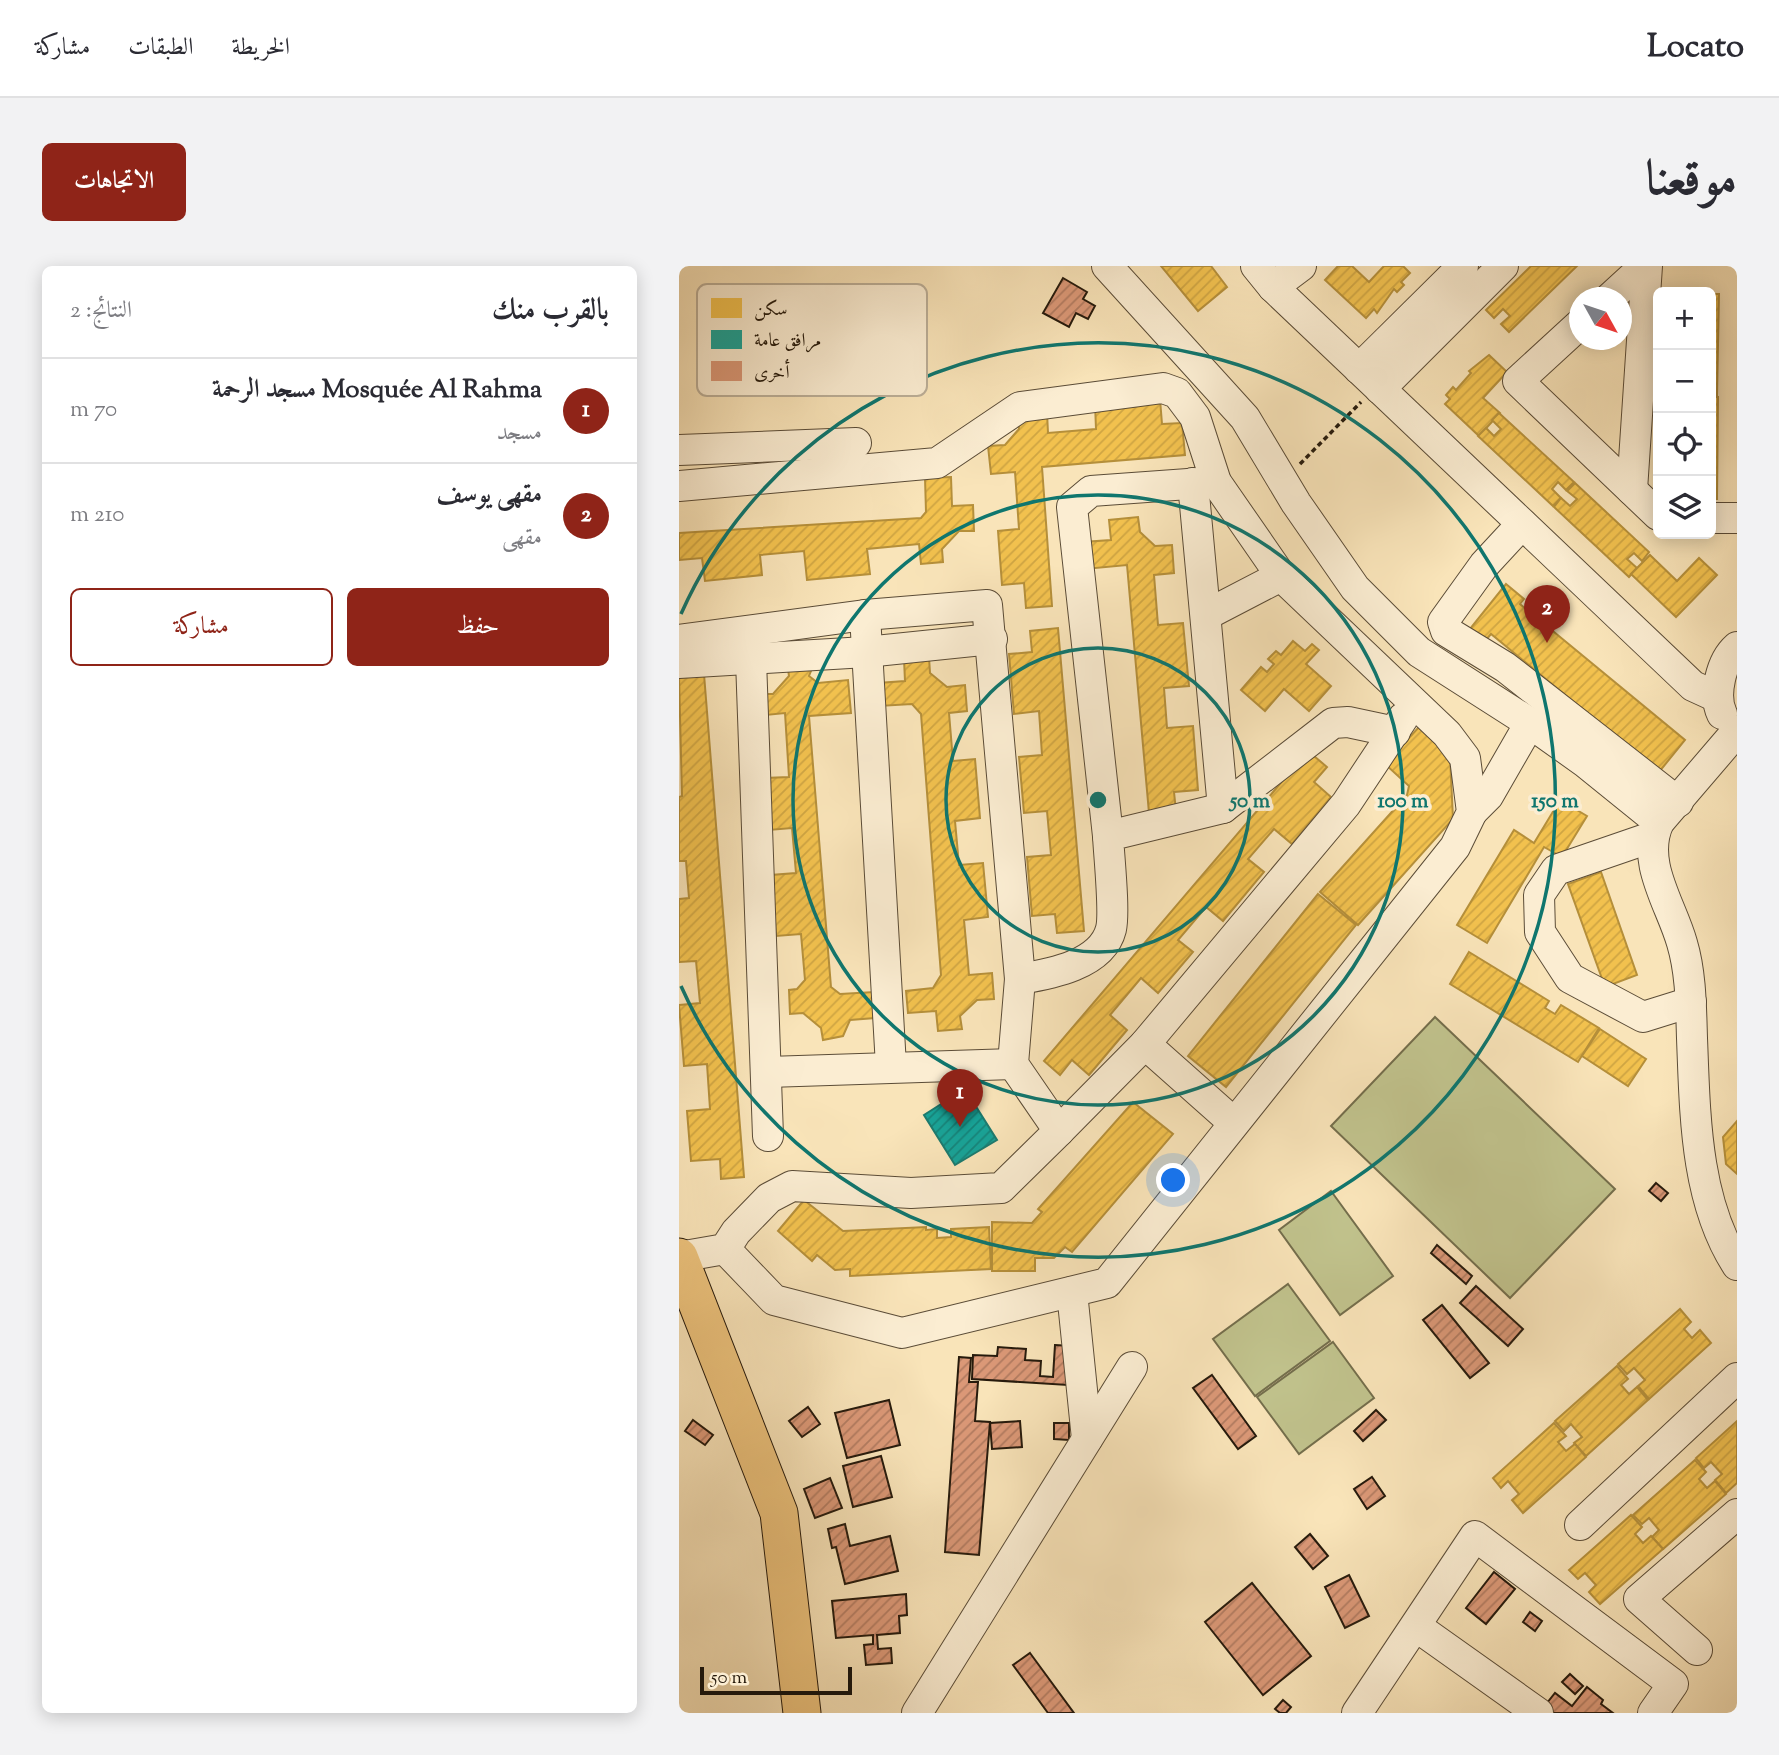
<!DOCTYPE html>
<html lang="ar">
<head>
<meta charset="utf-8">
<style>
  body { margin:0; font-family:"Sorts Mill Goudy",Amiri,serif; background:#f2f2f3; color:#2b2b33; direction:rtl }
  .controls { position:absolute; right:21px; top:21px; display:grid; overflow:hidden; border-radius:10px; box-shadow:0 4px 18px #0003 }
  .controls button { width:63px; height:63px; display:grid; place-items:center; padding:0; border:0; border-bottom:2px solid #e1e1e2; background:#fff; color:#2b2b33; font:35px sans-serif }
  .compass { position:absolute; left:890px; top:21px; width:63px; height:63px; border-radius:50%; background:#fff; box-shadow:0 4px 18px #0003; rotate:130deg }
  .scale { position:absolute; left:21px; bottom:18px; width:152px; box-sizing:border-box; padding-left:7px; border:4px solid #261a0c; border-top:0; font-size:19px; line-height:24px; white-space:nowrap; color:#261a0c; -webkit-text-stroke:5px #fbedd2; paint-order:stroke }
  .you { position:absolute; left:495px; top:915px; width:24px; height:24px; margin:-18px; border:5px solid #fff; border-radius:50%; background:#1a73e8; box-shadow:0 0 0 10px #1a73e833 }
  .badge { display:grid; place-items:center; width:46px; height:46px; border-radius:50%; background:#8f2418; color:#fff; font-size:23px; font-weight:700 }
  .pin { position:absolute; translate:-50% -58px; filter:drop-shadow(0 2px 4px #0008) }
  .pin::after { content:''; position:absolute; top:37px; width:24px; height:21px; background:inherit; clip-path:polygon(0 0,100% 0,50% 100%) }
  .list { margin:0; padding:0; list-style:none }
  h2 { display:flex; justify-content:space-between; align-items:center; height:91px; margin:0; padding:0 28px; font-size:30px }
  h2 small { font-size:23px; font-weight:400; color:#7c7c81 }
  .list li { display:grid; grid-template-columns:46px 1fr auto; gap:21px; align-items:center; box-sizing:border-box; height:105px; padding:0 28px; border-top:2px solid #e1e1e2 }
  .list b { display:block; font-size:26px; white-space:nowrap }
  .list p { margin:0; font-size:23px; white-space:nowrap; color:#7c7c81 }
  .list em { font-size:23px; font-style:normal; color:#7c7c81 }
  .actions { display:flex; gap:14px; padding:21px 28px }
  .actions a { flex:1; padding:16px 0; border:2px solid #8f2418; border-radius:10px; text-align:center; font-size:24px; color:#8f2418 }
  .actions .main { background:#8f2418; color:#fff }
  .icon { flex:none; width:38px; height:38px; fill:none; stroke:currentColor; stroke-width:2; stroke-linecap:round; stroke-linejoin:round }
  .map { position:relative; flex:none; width:1058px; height:1447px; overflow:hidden; direction:ltr; border-radius:10px }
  header { display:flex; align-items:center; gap:42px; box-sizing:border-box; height:98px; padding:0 35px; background:#fff; border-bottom:2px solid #e1e1e2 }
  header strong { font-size:33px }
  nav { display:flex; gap:38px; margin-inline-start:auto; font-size:24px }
  .intro { display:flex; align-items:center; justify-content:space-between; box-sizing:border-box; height:168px; padding:0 42px }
  h1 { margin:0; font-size:49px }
  .button { padding:18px 32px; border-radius:10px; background:#8f2418; color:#fff; font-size:24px; font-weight:700 }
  main { display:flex; gap:42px; padding:0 42px }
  aside { flex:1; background:#fff; border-radius:10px; box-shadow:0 4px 18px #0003 }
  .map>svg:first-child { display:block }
  .grass { fill:#c1c38d; stroke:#746e4c; stroke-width:2 }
  .homes { fill:url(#homes-hatch); stroke:#b58f3a; stroke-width:2 }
  .public { fill:url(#public-hatch); stroke:#1c7a6e; stroke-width:2 }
  .building { fill:url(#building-hatch); stroke:#261a0c; stroke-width:2 }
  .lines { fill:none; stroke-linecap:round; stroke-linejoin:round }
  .minor-casing { stroke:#5b4c37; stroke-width:32 }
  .major-casing { stroke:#261a0c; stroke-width:39 }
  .path { stroke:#261a0c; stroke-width:3.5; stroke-dasharray:5 3.5; stroke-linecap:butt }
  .minor { stroke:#fbedd2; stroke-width:30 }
  .major { stroke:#ecc27c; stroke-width:37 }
  .ring { fill:none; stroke:#0f766e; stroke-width:3.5 }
  .key { fill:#fbedd2; stroke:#bbae97; stroke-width:2 }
  .key-label { font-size:19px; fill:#261a0c }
  .centre { fill:#0f766e; stroke:#fbedd2; stroke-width:3.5 }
  .ring-label { font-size:21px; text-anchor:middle; font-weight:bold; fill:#0f766e; stroke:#fbedd2; stroke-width:7; stroke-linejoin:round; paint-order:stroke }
</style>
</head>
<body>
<header>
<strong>Locato</strong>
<nav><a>الخريطة</a><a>الطبقات</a><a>مشاركة</a></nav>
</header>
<div class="intro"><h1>موقعنا</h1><a class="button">الاتجاهات</a></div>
<main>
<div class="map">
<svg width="1058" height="1447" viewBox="0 0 1058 1447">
  <defs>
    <pattern id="homes-hatch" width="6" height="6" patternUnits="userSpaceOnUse" patternTransform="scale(1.75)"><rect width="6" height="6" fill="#f2c14e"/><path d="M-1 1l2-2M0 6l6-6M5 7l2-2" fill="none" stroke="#cfa543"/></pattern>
    <pattern id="public-hatch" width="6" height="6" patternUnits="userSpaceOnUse" patternTransform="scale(1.75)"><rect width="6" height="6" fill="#17a398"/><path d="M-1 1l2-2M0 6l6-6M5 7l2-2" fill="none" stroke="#15847a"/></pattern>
    <pattern id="building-hatch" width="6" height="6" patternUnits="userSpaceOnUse" patternTransform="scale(1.75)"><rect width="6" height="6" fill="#db9877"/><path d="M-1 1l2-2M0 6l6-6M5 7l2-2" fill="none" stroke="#b17b60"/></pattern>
  </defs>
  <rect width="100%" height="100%" fill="#f9e4b9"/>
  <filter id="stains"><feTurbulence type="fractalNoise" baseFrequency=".00286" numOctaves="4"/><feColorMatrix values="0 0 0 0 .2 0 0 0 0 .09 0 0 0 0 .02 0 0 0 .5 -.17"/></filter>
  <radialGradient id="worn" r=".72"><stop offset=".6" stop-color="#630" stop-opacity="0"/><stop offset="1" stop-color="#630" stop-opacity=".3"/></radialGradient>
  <g class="grass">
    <polygon points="756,751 936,923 831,1032 652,860"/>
    <polygon points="652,925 714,1010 661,1049 600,964"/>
    <polygon points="609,1018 651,1075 576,1130 534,1073"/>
    <polygon points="654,1076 695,1132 620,1188 578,1131"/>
  </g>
  <g class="homes">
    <polygon points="482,0 532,0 548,21 519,45"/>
    <polygon points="659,0 673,0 690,16 705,0 724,0 731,7 722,16 725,19 718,26 715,23 698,47 695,43 687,52 646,14"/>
    <polygon points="852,0 898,0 830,66 822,58 831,50 824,43 815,52 807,44"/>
    <polygon points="1032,28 1040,28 1038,130 1032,130"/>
    <polygon points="810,89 828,106 804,132 821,147 800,170 766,138 771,133 767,129 774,121 777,124 792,107 790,105"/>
    <polygon points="1032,131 1039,131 1038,233 1032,233"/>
    <polygon points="481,133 483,158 503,157 506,189 363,201 373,340 347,342 345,317 323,319 319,265 340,263 336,206 312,208 309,180 326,179 340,163 339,149 368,146 369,167 417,163 416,138"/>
    <polygon points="820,147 895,216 887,224 879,216 873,223 882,232 874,240 799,170 807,162 815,170 822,163 813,154"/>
    <polygon points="272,211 273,240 294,239 295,265 280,265 263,283 264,296 242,298 240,278 188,283 191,308 128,314 125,285 81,289 83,309 26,315 23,292 0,294 0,267 242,252 247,246 246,212"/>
    <polygon points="896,217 970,286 963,295 955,287 948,293 958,302 950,311 875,241 882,232 891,240 898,233 888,225"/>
    <polygon points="459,251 461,266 476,280 493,279 495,307 475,309 479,359 504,357 510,420 485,422 488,462 514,460 519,524 495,526 497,545 470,547 448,299 406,303 404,276 432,274 430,254"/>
    <polygon points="971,289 998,315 1020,292 1038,309 997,351 952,308"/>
    <polygon points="827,318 845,333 841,338 1006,474 980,506 812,368 801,381 786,369"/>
    <polygon points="379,362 405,665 378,667 376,648 353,650 348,591 372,589 368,545 345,547 340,491 363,489 360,445 335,448 330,388 353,386 351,365"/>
    <polygon points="614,375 626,385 633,378 640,384 627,398 652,420 630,445 605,423 586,445 562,424 582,401 588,406 595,398 589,393 597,385 602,389"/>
    <polygon points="250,391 251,407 268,421 286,419 288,445 270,447 274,495 296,493 301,552 276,555 280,599 304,597 309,651 285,654 290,709 313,707 315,733 298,734 281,750 283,763 259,765 257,745 229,747 227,725 254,722 262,709 242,448 233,438 200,440 199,417 226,415 225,393"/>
    <polygon points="134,400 130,410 139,417 169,414 172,447 130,450 152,721 161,728 195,726 196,752 171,754 164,770 144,774 142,762 124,747 111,748 110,724 118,723 126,714 122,668 97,670 92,609 117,607 113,562 90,564 86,512 110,511 106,447 87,449 85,428 94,428 110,410 109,403"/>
    <polygon points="25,408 65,911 42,913 41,893 12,895 8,845 31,843 28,798 5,800 0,739 21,737 17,695 0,696 0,633 10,632 7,595 0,595 0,531 3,530 0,410"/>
    <polygon points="740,461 771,490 774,553 679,659 641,626 728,529 730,520 706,498"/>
    <polygon points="629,485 648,501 635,516 652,531 613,578 595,563 569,593 585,606 544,655 527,641 499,674 514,686 479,727 462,712 431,749 448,764 410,809 393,794 381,809 365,795"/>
    <polygon points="881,534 908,550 883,591 865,581 808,677 778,659 835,564 855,577"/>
    <polygon points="922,606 958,709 926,721 889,618"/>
    <polygon points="639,628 677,659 547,821 509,790"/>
    <polygon points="790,686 870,735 866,742 876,748 882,739 920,762 899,796 771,718"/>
    <polygon points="921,763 967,793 949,820 903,790"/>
    <polygon points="454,836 494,868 393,986 386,981 375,992 356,992 356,1005 313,1005 313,956 353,957 363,946 359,943"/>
    <polygon points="1058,855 1058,908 1047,898 1044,871"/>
    <polygon points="125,934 164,965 247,961 247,964 258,963 258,972 272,971 272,963 310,961 312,1003 171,1010 171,1003 156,1004 138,989 133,995 99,965"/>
    <polygon points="1001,1043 1012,1056 1005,1063 1013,1072 1021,1064 1032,1077 970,1133 959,1120 966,1114 955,1102 948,1108 939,1098"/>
    <polygon points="938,1100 949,1113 942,1119 950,1128 958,1121 969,1134 907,1190 895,1177 903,1171 892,1158 885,1165 876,1155"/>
    <polygon points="1058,1155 1058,1217 1047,1227 1036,1214 1043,1208 1032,1196 1025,1202 1017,1192"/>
    <polygon points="875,1157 887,1170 879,1176 887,1185 896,1178 907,1191 844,1247 833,1234 840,1228 829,1215 822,1222 814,1212"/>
    <polygon points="1016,1194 1027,1206 1020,1213 1028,1222 1036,1215 1047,1228 984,1283 973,1271 980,1264 970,1252 963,1258 954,1249"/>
    <polygon points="952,1249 963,1261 956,1268 964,1277 972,1270 984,1283 921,1338 910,1326 917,1319 906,1307 899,1313 890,1304"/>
  </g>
  <polygon class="public" points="286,823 318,874 276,899 245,849"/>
  <g class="building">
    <polygon points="384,12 408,26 404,33 416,40 409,53 397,47 390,61 364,47"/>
    <polygon points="977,917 989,927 982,935 970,925"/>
    <polygon points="758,979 793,1010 787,1018 752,987"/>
    <polygon points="797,1020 844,1063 829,1080 781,1037"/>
    <polygon points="763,1039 810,1097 791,1112 744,1054"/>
    <polygon points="376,1079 408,1081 405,1120 293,1113 294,1089 318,1090 319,1081 347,1083 346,1094 362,1095 361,1110 374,1111"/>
    <polygon points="280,1091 292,1092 290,1116 299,1116 296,1155 311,1156 300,1289 266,1286"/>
    <polygon points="533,1109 577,1170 559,1183 514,1122"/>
    <polygon points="210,1134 221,1179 168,1192 156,1147"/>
    <polygon points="129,1141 141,1158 123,1171 110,1155"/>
    <polygon points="697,1144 707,1154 684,1175 675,1165"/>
    <polygon points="14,1154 34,1169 26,1179 6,1165"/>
    <polygon points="341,1155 343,1181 313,1183 311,1157"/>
    <polygon points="375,1157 390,1157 390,1174 375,1173"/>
    <polygon points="202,1190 213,1231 174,1241 164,1200"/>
    <polygon points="693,1211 706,1230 688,1243 675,1223"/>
    <polygon points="151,1212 163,1242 136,1252 125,1223"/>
    <polygon points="166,1258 171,1280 211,1270 219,1305 166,1318 157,1281 153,1282 149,1263"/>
    <polygon points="631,1268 649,1290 634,1303 616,1281"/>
    <polygon points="815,1306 836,1323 807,1358 787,1342"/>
    <polygon points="670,1309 690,1350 666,1362 646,1321"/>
    <polygon points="573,1317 632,1390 584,1429 526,1356"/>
    <polygon points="227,1328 228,1349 220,1350 221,1367 198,1369 199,1383 212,1382 213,1397 187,1399 185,1379 194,1378 194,1369 157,1372 153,1335"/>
    <polygon points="851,1346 863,1355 856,1365 844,1356"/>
    <polygon points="351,1387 395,1447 369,1447 334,1399"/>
    <polygon points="891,1408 904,1420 896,1428 883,1416"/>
    <polygon points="908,1421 924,1434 922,1438 934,1447 870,1447 864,1442 876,1427 893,1440"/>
    <polygon points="604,1434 612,1441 607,1447 601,1447 596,1443"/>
  </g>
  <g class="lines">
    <g class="minor-casing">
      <g id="minor">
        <polyline points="428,0 566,152 617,237 676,322 740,386 851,457 809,530 793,546"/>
        <polyline points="577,0 594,21 1014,420 1038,431"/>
        <polyline points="594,21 622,0"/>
        <polyline points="931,32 966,0"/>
        <polyline points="900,59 839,115 979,249"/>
        <polyline points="680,103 784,0"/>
        <polyline points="701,123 824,0"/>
        <polyline points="0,184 177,177"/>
        <polyline points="514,217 544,542"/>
        <polyline points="0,220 258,197 341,141 484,122 498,127 516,151 537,216 602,310 768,468 786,492 793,546 776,581 428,1017 223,1067 95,1034 46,983"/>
        <polyline points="953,224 968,0"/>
        <polyline points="1032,252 1058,252"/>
        <polyline points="843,258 805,299 764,356 767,365 826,401 999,536"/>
        <polyline points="186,349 212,800"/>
        <polyline points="527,349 602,310"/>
        <polyline points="71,366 89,870"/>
        <polyline points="0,374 186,349 308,339 341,713"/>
        <polyline points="0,397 187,386 313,373"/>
        <path d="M1043,448C1034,429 1042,395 1058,381"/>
        <polyline points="851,457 907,497 980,556"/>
        <path d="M1058,465L980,556C961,596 992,638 1003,677C1012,707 1012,741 1013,772C1016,847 1016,934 1058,999"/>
        <polyline points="429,570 393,241 412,225 537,216"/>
        <polyline points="973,571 877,604 860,629 861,666 891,712 964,751 1012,736"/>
        <polyline points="466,778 555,857"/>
        <polyline points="89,806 334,798"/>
        <polyline points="380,865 466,778 667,538 724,452"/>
        <path d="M0,991L46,983L57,966L90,932L113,920L232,927L322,922L380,865L334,798L341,713C371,708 423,699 432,663C436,646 430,590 429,570L544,542L654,457L669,456L716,466"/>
        <polyline points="393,1026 408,1173"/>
        <polyline points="901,1259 1058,1112"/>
        <polyline points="738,1361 859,1447"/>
        <polyline points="1018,1384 960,1333 1058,1248"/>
        <polyline points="238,1447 453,1101"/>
        <polyline points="678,1447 796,1270 994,1418 974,1447"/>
      </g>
    </g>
    <g class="major-casing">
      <polyline id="major" points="0,991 100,1247 123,1447"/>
    </g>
    <polyline class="path" points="621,198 682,136"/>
    <use href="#minor" class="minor"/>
    <use href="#major" class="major"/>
  </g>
  <g class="ring">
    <circle cx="419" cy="534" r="152"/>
    <circle cx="419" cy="534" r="305"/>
    <path d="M2 348A457 457 0 1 1 2 720"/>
  </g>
  <rect x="18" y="18" width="230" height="112" rx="10" class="key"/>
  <rect x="32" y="32" width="31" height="20" fill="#f2c14e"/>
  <rect x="32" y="64" width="31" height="19" fill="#17a398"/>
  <rect x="32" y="95" width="31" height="20" fill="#db9877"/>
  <g class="key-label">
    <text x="75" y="49">سكن</text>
    <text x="75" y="80">مرافق عامة</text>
    <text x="75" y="112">أخرى</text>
  </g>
  <circle cx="419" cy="534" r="10" class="centre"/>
  <g class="ring-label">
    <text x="571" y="541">50 m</text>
    <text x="724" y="541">100 m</text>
    <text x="876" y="541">150 m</text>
  </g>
  <rect width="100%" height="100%" filter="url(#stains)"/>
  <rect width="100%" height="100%" fill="url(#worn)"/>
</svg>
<div class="controls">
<button>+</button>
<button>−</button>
<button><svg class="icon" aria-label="locate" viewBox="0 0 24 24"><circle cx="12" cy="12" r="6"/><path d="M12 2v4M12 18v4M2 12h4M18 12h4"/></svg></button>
<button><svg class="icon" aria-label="layers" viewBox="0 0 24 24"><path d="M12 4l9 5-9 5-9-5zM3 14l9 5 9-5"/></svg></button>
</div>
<svg class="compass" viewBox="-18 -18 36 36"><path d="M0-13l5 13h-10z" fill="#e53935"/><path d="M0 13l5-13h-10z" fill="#7c7c81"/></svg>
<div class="scale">50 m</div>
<div class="you"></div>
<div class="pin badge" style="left:281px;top:861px">1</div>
<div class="pin badge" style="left:868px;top:377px">2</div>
</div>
<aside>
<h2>بالقرب منك<small>النتائج: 2</small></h2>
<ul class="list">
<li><span class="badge">1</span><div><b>Mosquée Al Rahma مسجد الرحمة</b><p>مسجد</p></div><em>70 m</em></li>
<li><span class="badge">2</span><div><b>مقهى يوسف</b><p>مقهى</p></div><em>210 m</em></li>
</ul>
<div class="actions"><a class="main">حفظ</a><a>مشاركة</a></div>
</aside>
</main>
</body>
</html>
